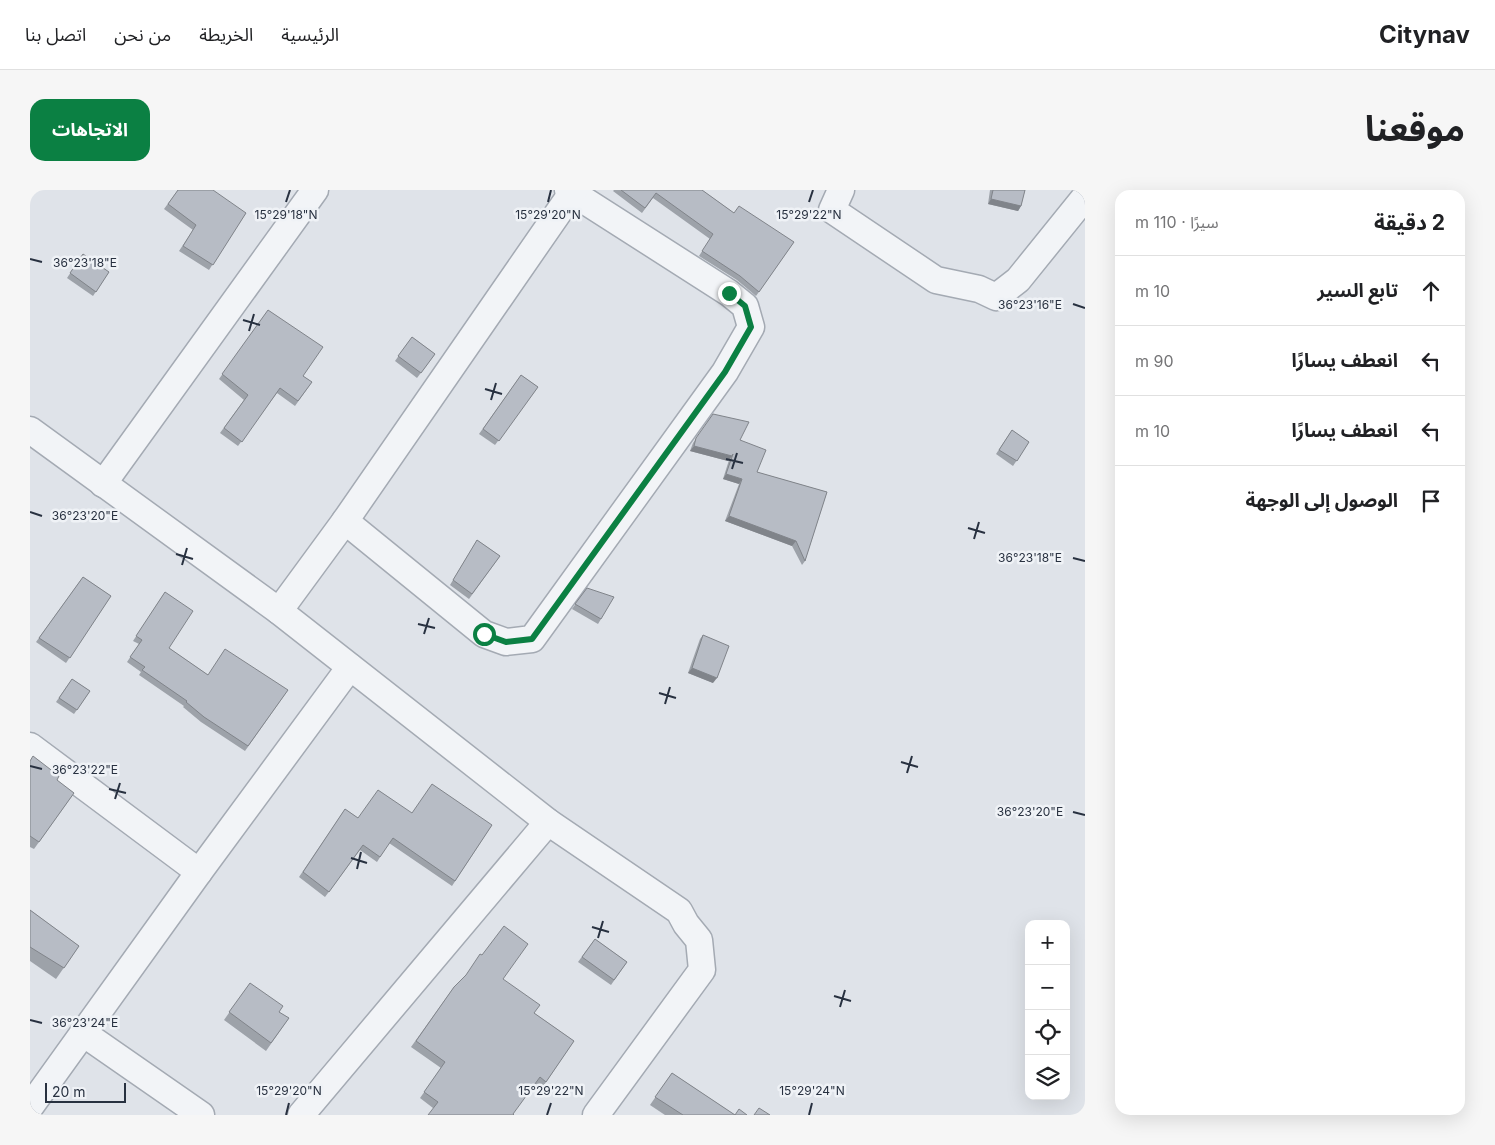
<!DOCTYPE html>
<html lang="ar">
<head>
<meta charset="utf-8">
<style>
  body { margin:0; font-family:Inter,"Noto Sans Arabic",sans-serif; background:#f6f6f6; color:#202124; direction:rtl }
  .controls { position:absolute; right:15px; bottom:15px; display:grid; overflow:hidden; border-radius:10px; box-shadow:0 5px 20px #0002 }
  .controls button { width:45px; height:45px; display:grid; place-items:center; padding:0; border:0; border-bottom:1px solid #e0e0e0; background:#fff; color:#202124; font:25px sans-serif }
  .scale { position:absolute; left:15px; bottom:12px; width:81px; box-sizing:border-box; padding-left:5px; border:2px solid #283140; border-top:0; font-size:14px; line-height:18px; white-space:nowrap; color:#283140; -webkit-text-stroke:4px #eff2f6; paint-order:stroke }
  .stop { position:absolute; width:15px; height:15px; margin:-11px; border:4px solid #0b8043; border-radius:50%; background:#fff }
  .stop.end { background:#0b8043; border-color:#fff; box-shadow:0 1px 5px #0008 }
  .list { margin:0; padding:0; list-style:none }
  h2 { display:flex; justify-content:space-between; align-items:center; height:65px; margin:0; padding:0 20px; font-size:21px }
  h2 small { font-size:16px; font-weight:400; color:#757577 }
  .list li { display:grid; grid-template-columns:32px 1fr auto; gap:15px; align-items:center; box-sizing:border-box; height:70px; padding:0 20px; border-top:1px solid #e0e0e0 }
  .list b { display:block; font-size:19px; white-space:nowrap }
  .list em { font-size:16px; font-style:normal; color:#757577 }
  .icon { flex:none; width:28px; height:28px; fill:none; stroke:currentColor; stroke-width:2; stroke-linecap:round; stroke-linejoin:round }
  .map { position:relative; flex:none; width:1055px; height:925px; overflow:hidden; direction:ltr; border-radius:15px }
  header { display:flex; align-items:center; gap:30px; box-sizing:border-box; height:70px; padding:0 25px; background:#fff; border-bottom:1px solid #e0e0e0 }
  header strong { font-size:24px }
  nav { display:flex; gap:28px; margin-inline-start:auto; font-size:18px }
  .intro { display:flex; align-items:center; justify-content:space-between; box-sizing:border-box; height:120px; padding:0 30px }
  h1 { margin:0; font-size:35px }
  .button { padding:12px 22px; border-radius:15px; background:#0b8043; color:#fff; font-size:18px; font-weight:700 }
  main { display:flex; gap:30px; padding:0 30px }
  aside { flex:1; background:#fff; border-radius:15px; box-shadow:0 5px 20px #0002 }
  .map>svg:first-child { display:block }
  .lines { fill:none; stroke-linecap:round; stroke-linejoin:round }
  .minor-casing { stroke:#a4aab3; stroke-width:29 }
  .minor { stroke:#f2f4f7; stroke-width:26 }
  .wall { fill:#9da2a9 }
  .shaded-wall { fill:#80848a }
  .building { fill:#b7bcc5; stroke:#80848a }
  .route { stroke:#0b8043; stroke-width:6 }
  .ticks { fill:none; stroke:#283140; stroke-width:2 }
  .ticks-label { font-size:12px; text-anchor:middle; fill:#283140; stroke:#eff2f6; stroke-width:5; stroke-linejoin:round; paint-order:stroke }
</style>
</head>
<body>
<header>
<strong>Citynav</strong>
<nav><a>الرئيسية</a><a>الخريطة</a><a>من نحن</a><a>اتصل بنا</a></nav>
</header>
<div class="intro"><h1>موقعنا</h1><a class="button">الاتجاهات</a></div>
<main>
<aside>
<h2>2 دقيقة<small>سيرًا · 110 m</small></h2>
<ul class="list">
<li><svg class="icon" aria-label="ahead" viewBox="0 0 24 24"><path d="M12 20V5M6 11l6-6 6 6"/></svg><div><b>تابع السير</b></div><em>10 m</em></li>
<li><svg class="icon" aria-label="left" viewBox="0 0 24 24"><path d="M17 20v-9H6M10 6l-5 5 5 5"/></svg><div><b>انعطف يسارًا</b></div><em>90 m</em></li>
<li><svg class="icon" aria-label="left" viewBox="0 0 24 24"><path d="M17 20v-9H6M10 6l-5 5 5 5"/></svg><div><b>انعطف يسارًا</b></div><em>10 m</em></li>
<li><svg class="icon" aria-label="arrive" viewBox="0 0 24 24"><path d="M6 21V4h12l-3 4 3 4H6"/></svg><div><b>الوصول إلى الوجهة</b></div></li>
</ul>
</aside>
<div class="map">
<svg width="1055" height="925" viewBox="0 0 1055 925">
  <rect width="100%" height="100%" fill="#dfe3e9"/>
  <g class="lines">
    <g class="minor-casing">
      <g id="minor">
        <polyline points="811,0 802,20 906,90 949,99 966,107 988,90 1055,7"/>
        <polyline points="0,240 249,421 518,632 649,721 656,734 669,750 672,780 566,925"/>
        <polyline points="73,294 285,0"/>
        <polyline points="315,331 454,444 476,452 502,449 695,182 721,137 715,116 699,103 538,0"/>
        <polyline points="249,421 315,331 544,0"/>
        <polyline points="0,556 169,682"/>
        <polyline points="53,843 171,925"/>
        <polyline points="0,917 169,682 320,477"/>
        <polyline points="271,925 518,632"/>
      </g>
    </g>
    <use href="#minor" class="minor"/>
  </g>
  <g class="wall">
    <polygon points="148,0 216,23 179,80 149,61 163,40 134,19"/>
    <polygon points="584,0 672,0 704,23 764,52 726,106 707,90 669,66 680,49 623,8 612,23 583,1"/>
    <polygon points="960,0 995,0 991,16 988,21 958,14"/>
    <polygon points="53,64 79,82 63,106 37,88"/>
    <polygon points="238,120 273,186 282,192 265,216 247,203 208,256 190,243 214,210 189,189"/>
    <polygon points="382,147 405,164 387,188 365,171"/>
    <polygon points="491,185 508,197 465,255 449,244"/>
    <polygon points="683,224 710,250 727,282 797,302 775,371 772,375 762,356 695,331 709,294 693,289 699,270 698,271 660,261 663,253"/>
    <polygon points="982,240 999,252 983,276 966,264"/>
    <polygon points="447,350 470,366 439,409 420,395"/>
    <polygon points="53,387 81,406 36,473 6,452"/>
    <polygon points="557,398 571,429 568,434 542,419"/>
    <polygon points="135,402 139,458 178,485 258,500 215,561 171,532 153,517 154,516 109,485 111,482 97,472 109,454 103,451"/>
    <polygon points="673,445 683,493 658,483 670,449"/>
    <polygon points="42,489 60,501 44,524 26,512"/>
    <polygon points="0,571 44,603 4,659 0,657"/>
    <polygon points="315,619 328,628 382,623 462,635 422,696 359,653 347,672 330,660 295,707 269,687"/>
    <polygon points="0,720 49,756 26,789 0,771"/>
    <polygon points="565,749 597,772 581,795 548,772"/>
    <polygon points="436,786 473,789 504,823 544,851 512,898 506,894 403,918 390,908 411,878 381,857 424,797"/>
    <polygon points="220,793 249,822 259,828 236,861 194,830"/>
    <polygon points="642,883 705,925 717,925 635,925 620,915"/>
  </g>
  <g class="shaded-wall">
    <polygon points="961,9 991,16 988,21 958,14"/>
    <polygon points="664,256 702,266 698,271 660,261"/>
    <polygon points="696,284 712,289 709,294 693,289"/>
    <polygon points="699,326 766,351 762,356 695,331"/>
    <polygon points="662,478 687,488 683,493 658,483"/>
  </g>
  <g class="building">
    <polygon points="148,0 183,0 216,23 183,75 153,56 166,35 138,14"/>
    <polygon points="591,0 672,0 704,23 709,16 764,52 729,102 710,86 672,61 683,44 626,3 615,18"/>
    <polygon points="963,0 995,0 991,16 961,9"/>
    <polygon points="53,64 79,82 66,102 40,83"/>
    <polygon points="238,120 293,157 273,186 282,192 268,211 250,198 212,252 194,238 218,205 192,184"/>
    <polygon points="382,147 405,164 391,183 368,166"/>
    <polygon points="491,185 508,197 469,251 453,239"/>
    <polygon points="683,224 719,232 710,250 736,260 727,282 797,302 775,371 766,351 699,326 712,289 696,284 703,264 702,266 664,256 666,248"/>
    <polygon points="982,240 999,252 987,271 969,260"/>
    <polygon points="447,350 470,366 442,404 423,390"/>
    <polygon points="53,387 81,406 40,468 9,448"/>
    <polygon points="557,398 584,407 571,429 545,414"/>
    <polygon points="135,402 163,421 139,458 178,485 195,459 258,500 218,556 174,527 156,512 157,511 112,480 115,477 100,467 112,450 106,446"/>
    <polygon points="673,445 699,456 687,488 662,478"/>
    <polygon points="42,489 60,501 47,520 29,508"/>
    <polygon points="3,566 29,586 27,590 44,603 9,652 0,646 0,571"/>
    <polygon points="402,594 462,635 425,691 363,648 350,667 333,655 299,702 273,682 315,619 328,628 348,600 382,623"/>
    <polygon points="0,720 49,756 34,778 0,757"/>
    <polygon points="474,736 498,754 473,789 510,815 504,823 544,851 516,892 510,887 483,924 484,925 398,925 408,912 394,902 415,872 386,851 424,797 436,785 450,764 452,765"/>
    <polygon points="565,749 597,772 584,790 552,767"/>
    <polygon points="220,793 253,816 249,822 259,828 241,853 199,822"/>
    <polygon points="642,883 705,925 709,919 717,925 653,925 625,907"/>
    <polygon points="729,918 740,925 724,925"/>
  </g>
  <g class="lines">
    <polyline class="route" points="454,444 476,452 502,449 695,182 721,137 715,116 699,103"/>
  </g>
  <path class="ticks" d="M256,12L260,0M518,12L521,0M779,12L783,0M0,69L12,72M1043,114L1055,118M213,130L230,135M219,141L224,124M455,199L472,204M461,210L466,193M696,269L713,273M702,279L707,263M0,322L12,326M938,338L955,343M944,349L949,332M146,364L163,369M1043,368L1055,371M152,375L157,358M388,434L405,438M394,444L399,428M629,503L646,508M635,514L640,497M871,572L888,577M0,576L12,579M877,583L882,566M79,599L96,603M85,609L90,593M1043,622L1055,625M321,668L337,673M327,679L331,662M562,737L579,742M568,748L573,731M804,806L821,811M810,817L815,800M0,830L12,833M256,925L259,913M517,925L521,913M779,925L782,913"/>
  <g class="ticks-label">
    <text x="256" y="29">15°29'18"N</text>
    <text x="518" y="29">15°29'20"N</text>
    <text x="779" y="29">15°29'22"N</text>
    <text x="55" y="77">36°23'18"E</text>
    <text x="1000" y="119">36°23'16"E</text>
    <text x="55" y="330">36°23'20"E</text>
    <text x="1000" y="372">36°23'18"E</text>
    <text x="55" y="584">36°23'22"E</text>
    <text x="1000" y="626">36°23'20"E</text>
    <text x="55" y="837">36°23'24"E</text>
    <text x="259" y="905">15°29'20"N</text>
    <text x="521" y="905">15°29'22"N</text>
    <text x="782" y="905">15°29'24"N</text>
  </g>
</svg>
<div class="controls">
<button>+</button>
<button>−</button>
<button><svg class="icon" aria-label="locate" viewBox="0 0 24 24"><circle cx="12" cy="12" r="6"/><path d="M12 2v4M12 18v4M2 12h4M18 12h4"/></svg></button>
<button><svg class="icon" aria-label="layers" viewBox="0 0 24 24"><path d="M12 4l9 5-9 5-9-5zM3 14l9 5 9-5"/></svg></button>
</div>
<div class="scale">20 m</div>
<div class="stop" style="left:454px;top:444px"></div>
<div class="stop end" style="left:699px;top:103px"></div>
</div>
</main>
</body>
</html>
